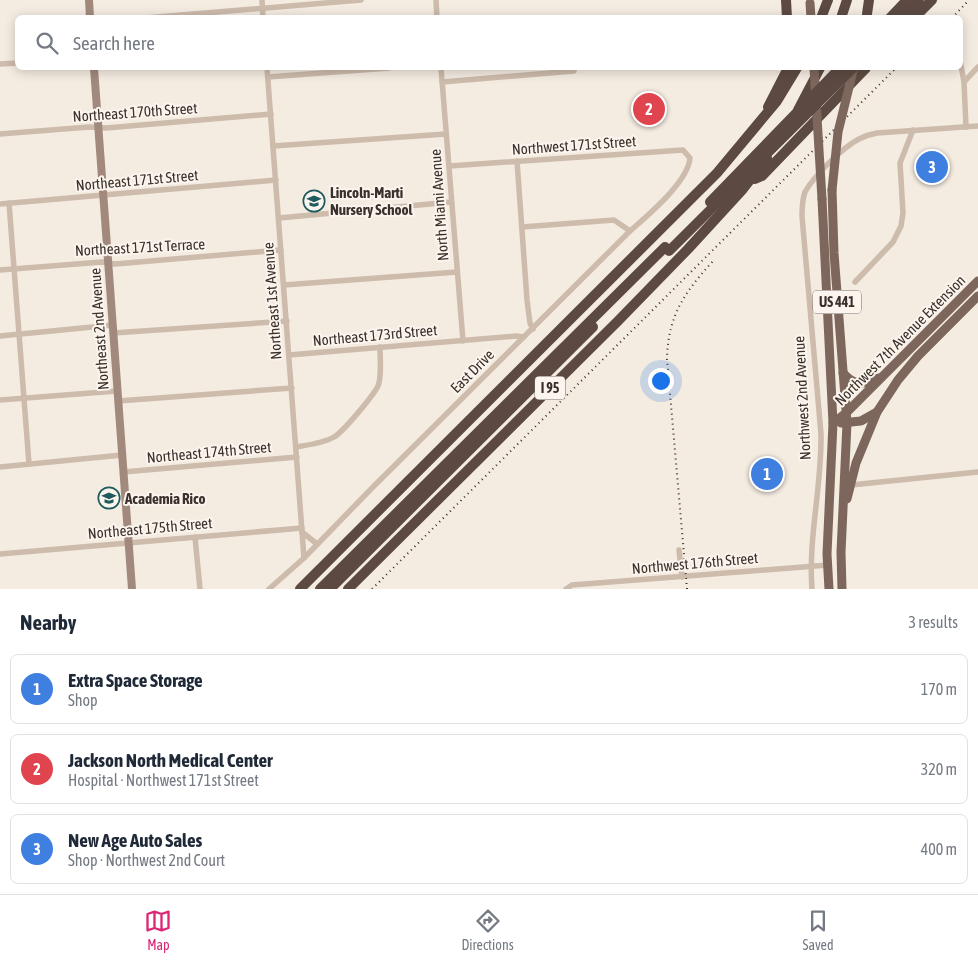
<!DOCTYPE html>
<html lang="en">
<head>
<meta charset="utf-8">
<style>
  body { margin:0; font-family:"Asap Condensed",sans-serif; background:#f6f6f7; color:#1f2937 }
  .you { position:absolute; left:660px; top:380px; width:18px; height:18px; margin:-12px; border:4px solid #fff; border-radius:50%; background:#1a73e8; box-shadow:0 0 0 8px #1a73e833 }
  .badge { display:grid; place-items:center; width:32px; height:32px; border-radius:50%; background:#db2777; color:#fff; font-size:16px; font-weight:700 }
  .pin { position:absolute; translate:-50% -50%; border:2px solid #fff; box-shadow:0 1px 5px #0006 }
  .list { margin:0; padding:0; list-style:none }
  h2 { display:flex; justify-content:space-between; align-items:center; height:65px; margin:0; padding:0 20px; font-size:21px }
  h2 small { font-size:16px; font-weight:400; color:#747a83 }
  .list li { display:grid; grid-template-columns:32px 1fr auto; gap:15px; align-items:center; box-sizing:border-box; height:70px; margin:0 10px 10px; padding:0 10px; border:1px solid #e0e1e3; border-radius:8px }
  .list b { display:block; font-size:19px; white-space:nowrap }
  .list p { margin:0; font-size:16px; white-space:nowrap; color:#747a83 }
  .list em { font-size:16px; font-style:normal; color:#747a83 }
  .icon { flex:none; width:28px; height:28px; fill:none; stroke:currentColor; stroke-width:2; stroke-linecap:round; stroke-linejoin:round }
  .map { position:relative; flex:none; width:978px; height:589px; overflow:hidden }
  .search { position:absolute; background:#fff; box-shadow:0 2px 12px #0003; left:15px; right:15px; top:15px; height:55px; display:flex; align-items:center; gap:12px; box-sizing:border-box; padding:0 18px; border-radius:8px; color:#747a83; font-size:19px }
  .sheet { height:305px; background:#fff }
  nav { display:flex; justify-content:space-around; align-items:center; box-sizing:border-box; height:70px; border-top:1px solid #e0e1e3; background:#fff; font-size:14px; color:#747a83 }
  nav a { display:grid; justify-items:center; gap:2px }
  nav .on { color:#db2777 }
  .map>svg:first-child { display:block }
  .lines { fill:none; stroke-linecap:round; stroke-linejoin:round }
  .street { stroke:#cdbbac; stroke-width:5.5 }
  .secondary { stroke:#a18a7d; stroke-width:8 }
  .primary { stroke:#7d675c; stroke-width:9 }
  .highway { stroke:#5c4a42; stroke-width:10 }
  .rail { stroke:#3b302b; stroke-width:2; stroke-dasharray:1 4; stroke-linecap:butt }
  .primary-bridge { stroke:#7d675c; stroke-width:9 }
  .highway-bridge { stroke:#5c4a42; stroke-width:10 }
  .labels { text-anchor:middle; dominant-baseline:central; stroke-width:4; stroke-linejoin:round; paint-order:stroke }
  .shield { fill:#fbf5ee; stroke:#756b66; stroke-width:1 }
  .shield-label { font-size:14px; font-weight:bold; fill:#3b302b }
  .street-label { font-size:15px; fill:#3b302b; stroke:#fbf5ee }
  .poi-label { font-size:15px; font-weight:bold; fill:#3b302b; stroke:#fbf5ee; text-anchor:start }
</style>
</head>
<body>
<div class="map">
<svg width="978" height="589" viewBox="0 0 978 589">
  <rect width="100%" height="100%" fill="#f4ebe1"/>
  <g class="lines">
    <g class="street">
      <polyline points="262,0 263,18"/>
      <polyline points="436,0 437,18"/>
      <polyline points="145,18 361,0"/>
      <polyline points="960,60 964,82 966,127"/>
      <polyline points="0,64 18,63"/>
      <polyline points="267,68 304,558"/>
      <polyline points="441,68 463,341"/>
      <polyline points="268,77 389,68"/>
      <polyline points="442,82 574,71"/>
      <polyline points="964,82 978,67"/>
      <polyline points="0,134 89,127 106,128 271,114"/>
      <polyline points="273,146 446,134"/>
      <polyline points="517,161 527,300 530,323 533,329"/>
      <polyline points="9,203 29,464"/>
      <polyline points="0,204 276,180"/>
      <polyline points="279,218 451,202"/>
      <polyline points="522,227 614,220 630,231"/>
      <polyline points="0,270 102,262 115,264 281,250"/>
      <polyline points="855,282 893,242 901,226 903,213 900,163 913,130"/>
      <polyline points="284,285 457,272"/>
      <polyline points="113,333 287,321"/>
      <polyline points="0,336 113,325"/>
      <polyline points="289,355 516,336 524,337"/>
      <polyline points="0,400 117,391"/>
      <polyline points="118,401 292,388"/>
      <path d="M296,447C308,445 324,443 334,437C343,432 373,396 378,386C382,376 380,359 380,347"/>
      <polyline points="0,467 122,455"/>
      <polyline points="123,472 297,457"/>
      <polyline points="851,485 978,472"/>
      <polyline points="302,532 317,544"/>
      <polyline points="195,537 200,589"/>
      <polyline points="679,550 682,577"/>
      <polyline points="0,554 302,528"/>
      <path d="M269,589L304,558L373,487L630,231C648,215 688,182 690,158L683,150L449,166"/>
      <polyline points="566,589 572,585 828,565"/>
      <path d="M812,589C808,537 822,486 821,434L802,216C802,208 802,200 805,192C813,177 843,147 859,139C865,136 871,134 877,133L978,126"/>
    </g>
    <g class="secondary">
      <polyline points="89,0 90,18"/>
      <polyline points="94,68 132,589"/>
    </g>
    <g class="primary">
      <polyline points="832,190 834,253 847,423 841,552 842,589"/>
      <polyline points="822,199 833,423 827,554 829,589"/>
      <path d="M843,373C854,386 864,385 878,378"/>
      <polyline points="833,423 846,413 978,281"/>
      <polyline points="841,423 861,421 877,412 898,380 918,356 978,296"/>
      <polyline points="847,499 856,463 877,412"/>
    </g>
    <g class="highway">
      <polyline points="786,0 787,18"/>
      <polyline points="867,14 869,0"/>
      <polyline points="821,18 828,0"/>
      <polyline points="841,18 847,0"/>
      <polyline points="890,18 907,0"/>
      <polyline points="902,18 919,0"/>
      <polyline points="914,18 932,0"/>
      <polyline points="768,107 788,68"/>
      <polyline points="798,110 820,68"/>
      <polyline points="755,179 762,176 866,68"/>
      <polyline points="332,587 593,327"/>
      <polyline points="300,589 717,173 777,101 797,68"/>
      <polyline points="320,589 665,247"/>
      <polyline points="348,589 618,321 688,249 743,189 767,158"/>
    </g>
    <g class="rail">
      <polyline points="952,18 969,0"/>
      <polyline points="372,589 896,68"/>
      <path d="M687,589L667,359C668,315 685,292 713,261"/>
    </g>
    <g class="primary-bridge">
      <polyline points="810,3 811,18"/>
      <polyline points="814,68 822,199"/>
      <polyline points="832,190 838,132 853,71"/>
    </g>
    <g class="highway-bridge">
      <polyline points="710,202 840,68"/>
      <polyline points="669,251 853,68"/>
    </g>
  </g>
  <defs>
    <g id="school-ring" transform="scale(1.125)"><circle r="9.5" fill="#fbf5ee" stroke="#1f5a5e" stroke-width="1.5"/><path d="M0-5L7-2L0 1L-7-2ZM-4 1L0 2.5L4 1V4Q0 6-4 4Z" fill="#1f5a5e"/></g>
  </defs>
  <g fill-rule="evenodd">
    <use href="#school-ring" x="314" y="201"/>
    <use href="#school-ring" x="109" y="498"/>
  </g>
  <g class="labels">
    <g class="shield">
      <rect x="813" y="290.5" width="48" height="23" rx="4"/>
      <rect x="535" y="376.5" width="30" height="23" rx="4"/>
    </g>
    <g class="shield-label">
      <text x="837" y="302">US 441</text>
      <text x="550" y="388">I 95</text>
    </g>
    <g class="street-label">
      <text transform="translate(135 112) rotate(-4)">Northeast 170th Street</text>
      <text transform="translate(574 145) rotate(-4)">Northwest 171st Street</text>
      <text transform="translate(137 180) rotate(-5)">Northeast 171st Street</text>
      <text transform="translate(439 205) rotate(-94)">North Miami Avenue</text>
      <text transform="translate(140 247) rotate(-3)">Northeast 171st Terrace</text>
      <text transform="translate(272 301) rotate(-94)">Northeast 1st Avenue</text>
      <text transform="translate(99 329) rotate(-94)">Northeast 2nd Avenue</text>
      <text transform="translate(375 335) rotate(-5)">Northeast 173rd Street</text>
      <text transform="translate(900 340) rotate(-45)">Northwest 7th Avenue Extension</text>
      <text transform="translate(472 371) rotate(-45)">East Drive</text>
      <text transform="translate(802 398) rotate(-93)">Northwest 2nd Avenue</text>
      <text transform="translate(209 452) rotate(-5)">Northeast 174th Street</text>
      <text transform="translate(150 528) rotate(-5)">Northeast 175th Street</text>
      <text transform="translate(695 563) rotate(-5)">Northwest 176th Street</text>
    </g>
    <g class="poi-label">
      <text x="330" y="192">Lincoln-Marti<tspan x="330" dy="17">Nursery School</tspan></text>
      <text x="125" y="498">Academia Rico</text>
    </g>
  </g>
</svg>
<div class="you"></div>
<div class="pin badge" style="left:767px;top:474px;background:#3f7fe0">1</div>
<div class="pin badge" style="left:649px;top:109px;background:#e0444e">2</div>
<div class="pin badge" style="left:932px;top:167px;background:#3f7fe0">3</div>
<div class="search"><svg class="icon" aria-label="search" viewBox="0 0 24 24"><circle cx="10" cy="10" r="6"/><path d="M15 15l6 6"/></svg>Search here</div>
</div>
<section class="sheet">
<h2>Nearby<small>3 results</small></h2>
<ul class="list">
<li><span class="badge" style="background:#3f7fe0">1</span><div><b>Extra Space Storage</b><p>Shop</p></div><em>170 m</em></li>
<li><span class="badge" style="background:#e0444e">2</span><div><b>Jackson North Medical Center</b><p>Hospital · Northwest 171st Street</p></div><em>320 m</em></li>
<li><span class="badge" style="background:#3f7fe0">3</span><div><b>New Age Auto Sales</b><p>Shop · Northwest 2nd Court</p></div><em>400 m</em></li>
</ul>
</section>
<nav>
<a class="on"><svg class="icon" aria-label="map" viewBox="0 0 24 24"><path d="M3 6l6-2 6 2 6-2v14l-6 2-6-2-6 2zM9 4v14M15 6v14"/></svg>Map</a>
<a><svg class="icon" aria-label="directions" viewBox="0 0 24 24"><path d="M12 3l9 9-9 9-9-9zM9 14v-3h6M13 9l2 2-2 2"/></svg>Directions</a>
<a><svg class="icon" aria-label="saved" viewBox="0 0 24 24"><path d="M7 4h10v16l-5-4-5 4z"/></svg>Saved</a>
</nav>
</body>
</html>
